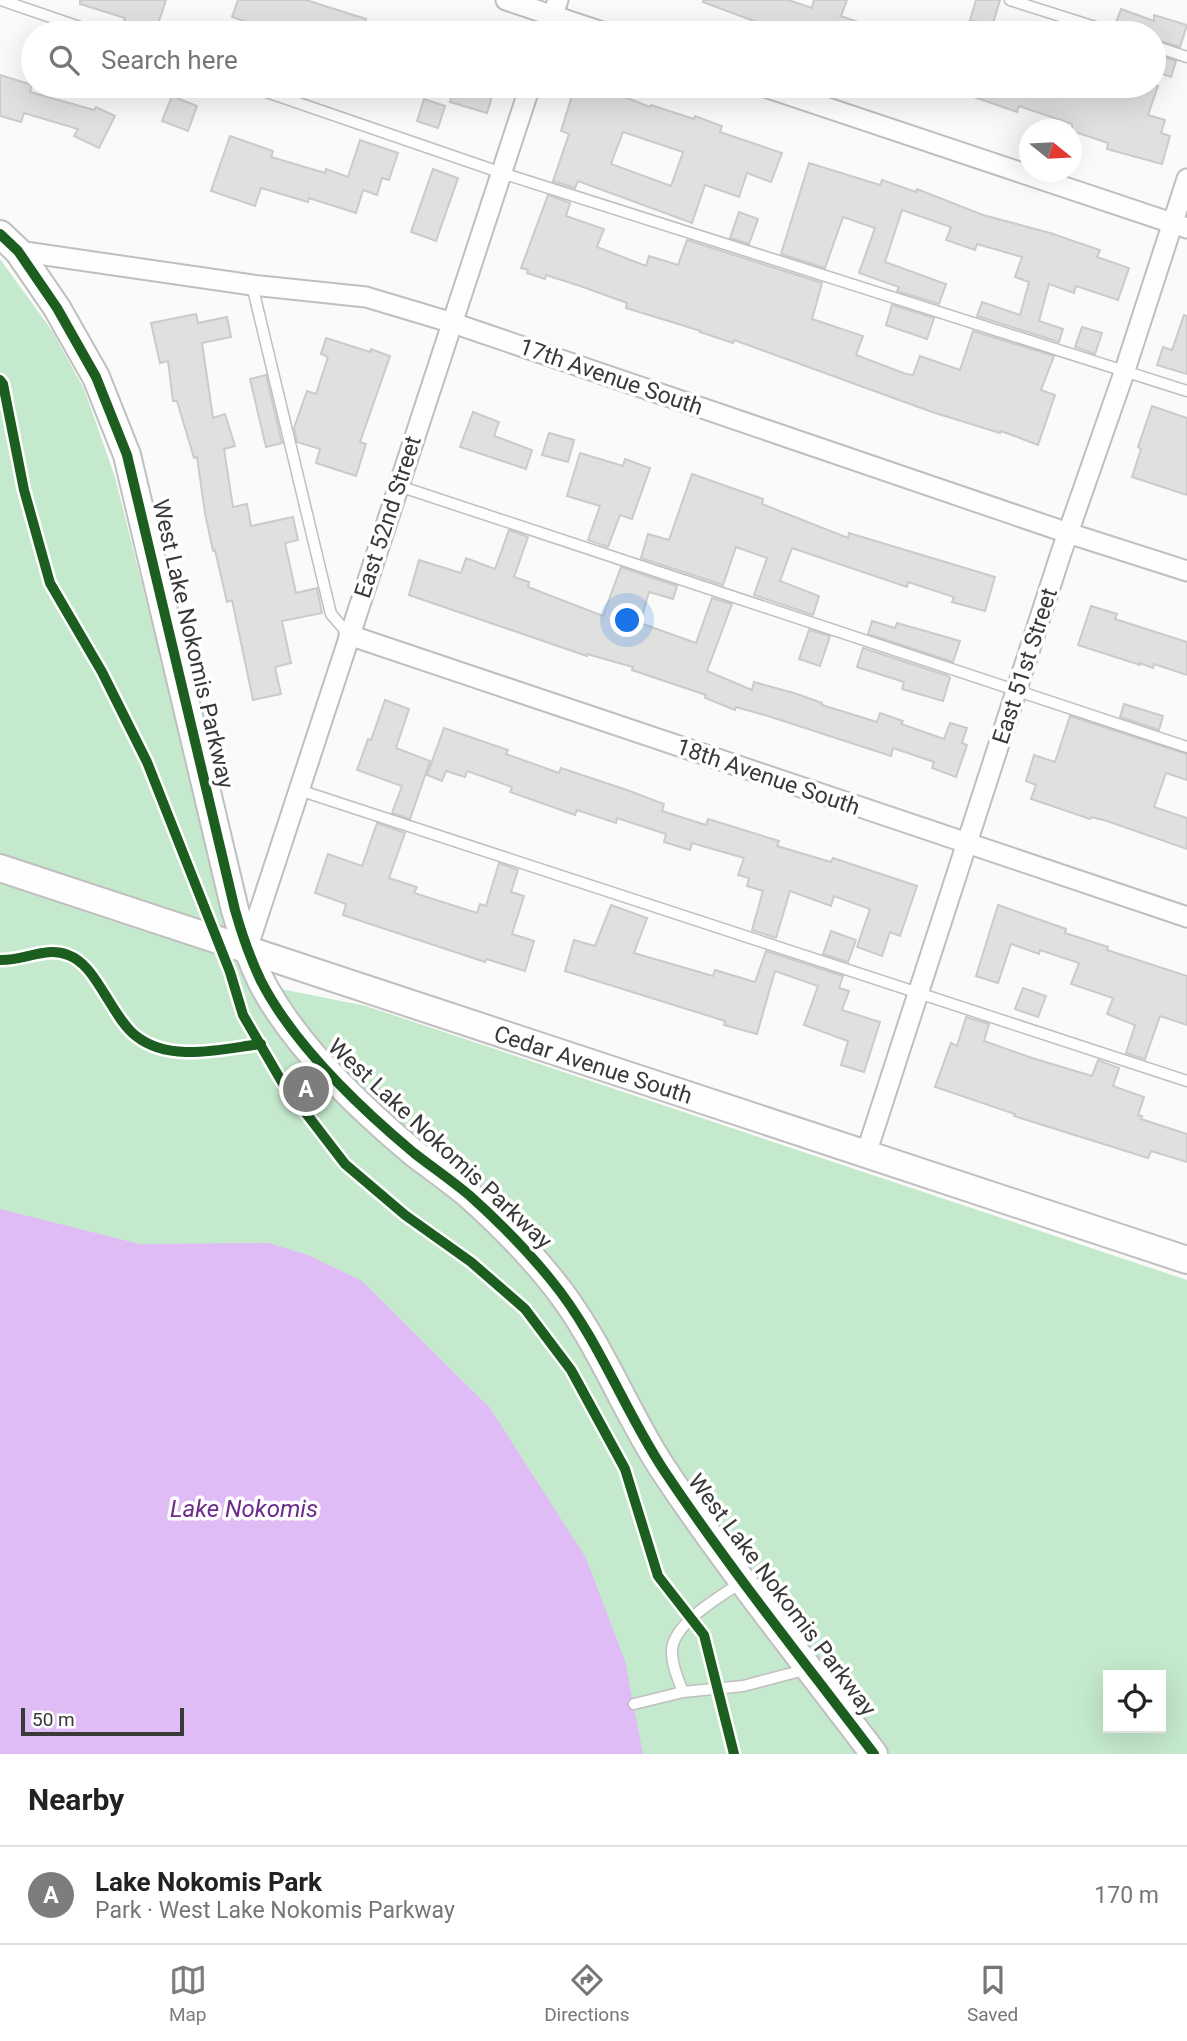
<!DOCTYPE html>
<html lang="en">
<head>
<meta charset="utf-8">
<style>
  body { margin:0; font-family:Roboto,sans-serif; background:#f2f2f2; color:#222 }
  .controls { position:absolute; right:21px; bottom:21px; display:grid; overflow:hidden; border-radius:0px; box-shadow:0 7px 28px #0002 }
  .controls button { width:63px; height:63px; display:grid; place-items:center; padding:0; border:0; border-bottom:2px solid #e0e0e0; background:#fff; color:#222; font:35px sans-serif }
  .compass { position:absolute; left:1019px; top:119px; width:63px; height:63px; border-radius:50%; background:#fff; box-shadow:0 7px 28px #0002; rotate:108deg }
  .scale { position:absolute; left:21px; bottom:18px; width:163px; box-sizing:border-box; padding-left:7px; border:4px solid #383938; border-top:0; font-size:19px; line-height:24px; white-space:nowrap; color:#383938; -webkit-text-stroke:5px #fff; paint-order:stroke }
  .you { position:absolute; left:628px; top:621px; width:24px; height:24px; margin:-18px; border:5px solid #fff; border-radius:50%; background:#1a73e8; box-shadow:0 0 0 10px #1a73e833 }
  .badge { display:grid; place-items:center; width:46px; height:46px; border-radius:50%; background:#7c7d7c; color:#fff; font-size:23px; font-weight:700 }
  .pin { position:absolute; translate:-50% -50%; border:4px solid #fff; box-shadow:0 2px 7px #0006 }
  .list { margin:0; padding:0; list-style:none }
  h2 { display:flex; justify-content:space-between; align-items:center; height:91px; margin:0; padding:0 28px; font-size:30px }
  h2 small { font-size:23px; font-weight:400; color:#767676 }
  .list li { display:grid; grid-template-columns:46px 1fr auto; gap:21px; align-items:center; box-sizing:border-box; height:98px; padding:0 28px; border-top:2px solid #e0e0e0 }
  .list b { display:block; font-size:26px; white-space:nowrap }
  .list p { margin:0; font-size:23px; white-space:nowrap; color:#767676 }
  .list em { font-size:23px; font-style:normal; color:#767676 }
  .icon { flex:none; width:38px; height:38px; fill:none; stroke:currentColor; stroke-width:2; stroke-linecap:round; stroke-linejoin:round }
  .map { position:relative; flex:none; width:1187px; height:1754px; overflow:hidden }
  .search { position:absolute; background:#fff; box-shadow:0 7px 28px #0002; left:21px; right:21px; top:21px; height:77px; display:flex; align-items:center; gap:18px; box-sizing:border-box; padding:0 24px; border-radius:38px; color:#767676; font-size:26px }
  .sheet { height:189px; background:#fff }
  nav { display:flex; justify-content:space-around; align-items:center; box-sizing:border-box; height:98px; border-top:2px solid #e0e0e0; background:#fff; font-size:19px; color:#767676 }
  nav a { display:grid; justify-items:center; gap:4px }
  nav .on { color:#7c7d7c }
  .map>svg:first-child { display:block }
  .green { fill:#c4e9cc; fill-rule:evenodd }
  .water { fill:#e0bcf7 }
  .building { fill:#dfe0df; stroke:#cacbca; stroke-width:2; fill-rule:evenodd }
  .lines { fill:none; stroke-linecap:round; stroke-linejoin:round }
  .lane-casing { stroke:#bebfbe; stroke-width:13 }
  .street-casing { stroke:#bebfbe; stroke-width:23 }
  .secondary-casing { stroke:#bebfbe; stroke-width:30 }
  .lane { stroke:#fefefe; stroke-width:10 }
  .street { stroke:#fefefe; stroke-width:19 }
  .secondary { stroke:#fefefe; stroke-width:26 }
  .cycleway-casing { stroke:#fff; stroke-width:15 }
  .cycleway { stroke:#1b5e20; stroke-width:10 }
  .labels { text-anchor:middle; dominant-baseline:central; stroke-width:7; stroke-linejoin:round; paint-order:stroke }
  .street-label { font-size:23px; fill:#383938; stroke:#fff }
  .water-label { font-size:24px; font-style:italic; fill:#6c2a8c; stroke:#fff }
</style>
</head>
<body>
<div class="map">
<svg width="1187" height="1754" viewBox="0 0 1187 1754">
  <rect width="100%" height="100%" fill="#f9faf9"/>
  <path class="green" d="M0,259L53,332L84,389L115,477L220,895L251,983L366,1006L1187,1280V1754H0ZM1108,1675H1161V1728H1108Z"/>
  <polygon class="water" points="0,1209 139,1244 268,1243 308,1255 362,1281 490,1408 586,1558 625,1661 643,1754 0,1754"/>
  <g class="building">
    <polygon points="80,0 166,0 155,33 123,24 125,18 80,4"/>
    <polygon points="238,0 306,0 366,19 361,33 277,33 232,17"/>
    <polygon points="703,0 788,0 812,8 814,0 847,0 841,16 883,31 883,33 780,33 761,27 762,24 703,2"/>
    <polygon points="976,0 1000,0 992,27 970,20"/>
    <polygon points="1121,9 1154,21 1154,15 1187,25 1180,47 1154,39 1154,33 1132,33 1120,29 1115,25"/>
    <polygon points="1154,54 1176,61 1171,77 1154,71"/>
    <polygon points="0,75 32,85 30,92 94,110 96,107 115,116 99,148 74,136 78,129 24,113 21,122 0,116"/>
    <polygon points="454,86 495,86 487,113 450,102"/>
    <path d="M575,86H597L650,107L651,105L694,119L695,116L722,126L720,132L782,153L771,182L747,173L739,197L705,185L692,223L578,181L575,188L553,181L569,134L561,131ZM623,132L683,152L671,186L611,164Z"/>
    <polygon points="955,86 1056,86 1079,94 1080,86 1158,86 1148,115 1165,120 1161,133 1170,136 1162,164 1107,149 1108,143 1072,131 1072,124 1019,106 1017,112 954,90"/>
    <polygon points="172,96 197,106 188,131 162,121"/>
    <polygon points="424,99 445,106 438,128 417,121"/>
    <polygon points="230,136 273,151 271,157 325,173 326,169 348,177 360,140 398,153 389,180 382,178 377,195 363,190 356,213 309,198 308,202 261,188 255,206 211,191"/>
    <polygon points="809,163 880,185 882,180 916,192 917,189 983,215 1050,233 1100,250 1097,257 1129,268 1118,300 1076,286 1074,293 1049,284 1039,321 1063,329 1059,342 977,316 982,302 1020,315 1029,282 1015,277 1022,257 977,244 975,250 946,240 951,227 902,210 885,262 946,284 939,304 897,291 899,287 859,273 875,228 843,217 825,268 781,254"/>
    <polygon points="433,169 458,178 436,241 411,232"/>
    <polygon points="548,195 570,203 566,216 604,229 597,247 646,266 649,256 678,265 687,240 822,283 812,319 863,336 856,355 906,374 913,375 920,356 960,370 973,331 1054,356 1041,390 1055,395 1038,445 1001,431 1000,433 932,412 734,340 733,343 700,332 701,331 626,308 627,303 583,287 546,275 545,279 527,273 528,270 521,268"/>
    <polygon points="739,212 758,219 749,244 730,238"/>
    <polygon points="892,305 934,318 927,339 886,325"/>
    <polygon points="196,314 198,323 227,317 231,337 202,343 213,418 225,414 235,446 224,449 233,507 247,504 251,526 293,517 298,540 285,543 296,593 317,588 322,613 282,621 291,663 275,667 281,694 253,700 232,600 227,602 215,550 213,551 205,513 197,457 194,458 177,401 173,401 168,361 160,363 151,323"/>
    <polygon points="1184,315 1187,316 1187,374 1157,365 1163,347 1172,350"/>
    <polygon points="1082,327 1102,333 1095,354 1075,347"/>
    <polygon points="326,338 370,352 371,349 390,356 360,442 366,444 356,476 316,463 320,449 297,442 294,428 307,391 316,394 328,357 321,354"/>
    <polygon points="266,375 282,443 266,447 250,379"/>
    <polygon points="1152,406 1187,418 1187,495 1132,477 1141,449 1138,447"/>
    <polygon points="473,412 499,422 494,436 532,450 526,469 460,447"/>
    <polygon points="549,433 574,440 568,462 542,455"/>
    <polygon points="580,453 623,466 625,459 650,468 632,519 620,515 608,547 588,540 600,506 567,496"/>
    <polygon points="692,474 763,499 762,504 848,538 849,533 995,577 985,611 952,602 954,597 908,582 907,587 792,548 780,581 819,596 813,615 754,595 767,558 736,547 723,585 641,558 648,534 669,540"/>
    <polygon points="509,530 528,537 514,577 529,582 528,587 603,616 621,567 677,586 673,599 649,592 640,623 696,643 712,598 732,604 707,671 752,690 754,682 794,693 822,703 822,705 877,722 880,713 903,721 901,724 944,739 950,723 967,728 962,743 967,745 956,777 932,768 934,762 893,748 891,756 768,716 736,707 735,710 705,698 706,695 632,670 633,667 587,654 587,656 409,595 419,560 461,573 466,558 495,569"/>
    <polygon points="1091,606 1117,614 1115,619 1187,642 1187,675 1154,664 1153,668 1140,663 1140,665 1078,645"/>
    <polygon points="872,621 895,628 897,623 960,641 953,662 868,634"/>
    <polygon points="809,630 830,636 820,666 799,659"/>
    <polygon points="863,648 948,676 950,678 943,701 902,689 904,682 857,667"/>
    <polygon points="385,700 409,709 396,748 430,761 410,819 392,813 402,786 357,770 368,739 371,740"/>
    <polygon points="1124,704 1163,716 1159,730 1120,717"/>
    <polygon points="1070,716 1187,754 1187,780 1166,773 1154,807 1187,818 1187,849 1107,821 1091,817 1090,819 1031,799 1036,785 1026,781 1034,755 1055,762"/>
    <polygon points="444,728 508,750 506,754 559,773 561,768 627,790 664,804 662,811 706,825 708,819 747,831 779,841 777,846 831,862 833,858 917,886 900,936 890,932 882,956 857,947 870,909 834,896 831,906 790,891 776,938 752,930 763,891 747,886 749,878 738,875 744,858 692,843 690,850 664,842 666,834 617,818 616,823 577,810 575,815 510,792 512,787 467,771 465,777 446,771 442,781 427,775"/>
    <polygon points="377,823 405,833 389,878 417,887 414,893 477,913 480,904 486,906 499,863 518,870 511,892 524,896 512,934 534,941 525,971 486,959 485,962 343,915 346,904 315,893 328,854 362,866"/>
    <polygon points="611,905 647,918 634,953 713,976 715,970 755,982 766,951 843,976 839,988 849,991 842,1010 880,1022 864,1072 841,1065 848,1041 804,1025 818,986 775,971 757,1034 724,1025 725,1021 565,971 574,940 595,946"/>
    <polygon points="998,905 1066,929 1065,933 1108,947 1107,950 1187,976 1187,1025 1160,1016 1145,1059 1126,1053 1135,1025 1107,1014 1113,998 1071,984 1079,963 1040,950 1039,954 1011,944 998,983 976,976"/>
    <polygon points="831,931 856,940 848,962 823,954"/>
    <polygon points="1023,988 1046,996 1038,1017 1015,1009"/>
    <polygon points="966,1017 989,1024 984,1041 1032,1058 1092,1076 1098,1060 1119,1068 1113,1086 1144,1097 1138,1115 1142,1116 1141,1119 1187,1134 1187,1162 1151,1151 1148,1158 1014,1116 1015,1114 935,1087 951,1043 957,1046"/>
  </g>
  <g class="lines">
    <g class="lane-casing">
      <g id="lane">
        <polyline points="1,0 97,33"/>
        <polyline points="1010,0 1114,33"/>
        <polyline points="1154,46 1187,57"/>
        <polyline points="249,86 502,173 1187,391"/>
        <polyline points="252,285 331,614 349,635"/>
        <polyline points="399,486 1187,747"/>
        <polyline points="299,790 1187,1081"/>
        <path d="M742,1582C721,1596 675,1622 672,1649C671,1663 678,1679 683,1692L743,1686L808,1669"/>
        <polyline points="634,1704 683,1692"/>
      </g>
    </g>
    <g class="street-casing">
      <g id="street">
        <polyline points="506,0 605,33"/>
        <polyline points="547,33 558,0"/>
        <polyline points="762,86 1187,228"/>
        <polyline points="18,251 252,285 366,297 453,323 1068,533 1187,571"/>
        <polyline points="349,635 1187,917"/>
        <polyline points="247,949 530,86"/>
        <polyline points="866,1154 1061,553 1125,370 1187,179"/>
      </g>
    </g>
    <g class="secondary-casing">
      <g id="secondary">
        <path d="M0,234L18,251L57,308L96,377L127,455L235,910C242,935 250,958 261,981C294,1045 359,1107 414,1153C432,1167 451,1180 469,1195C498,1221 527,1250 551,1280C598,1337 623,1408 663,1469C729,1568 803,1660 874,1754"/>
        <polyline points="0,868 1187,1260"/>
      </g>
    </g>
    <use href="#lane" class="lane"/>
    <use href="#street" class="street"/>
    <use href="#secondary" class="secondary"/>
    <g class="cycleway-casing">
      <g id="cycleway">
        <path d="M0,234L18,251L57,308L96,377L127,455L235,910C242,935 250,958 261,981C294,1045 359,1107 414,1153C432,1167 451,1180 469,1195C498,1221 527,1250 551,1280C598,1337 623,1408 663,1469C729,1568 803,1660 874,1754"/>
        <polyline points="0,380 3,384 24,490 50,583 102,672 147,762 230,972 243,1015 282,1082 345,1164 405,1215 471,1262 525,1309 571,1370 625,1469 658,1576 704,1635 734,1754"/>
        <path d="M0,960C23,961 46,946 68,955C85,961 95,979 104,993C113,1007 123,1026 136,1036C170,1063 221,1049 261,1044"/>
      </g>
    </g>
    <use href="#cycleway" class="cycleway"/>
  </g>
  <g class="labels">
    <g class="street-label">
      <text transform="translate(611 377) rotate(19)">17th Avenue South</text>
      <text transform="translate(388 517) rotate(-72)">East 52nd Street</text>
      <text transform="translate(193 644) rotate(77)">West Lake Nokomis Parkway</text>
      <text transform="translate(1025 666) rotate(-72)">East 51st Street</text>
      <text transform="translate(768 777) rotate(19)">18th Avenue South</text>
      <text transform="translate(593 1065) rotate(18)">Cedar Avenue South</text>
      <text transform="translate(440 1144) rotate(43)">West Lake Nokomis Parkway</text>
      <text transform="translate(782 1595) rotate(53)">West Lake Nokomis Parkway</text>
    </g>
    <g class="water-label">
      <text x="244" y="1509">Lake Nokomis</text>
    </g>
  </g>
</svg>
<div class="controls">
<button><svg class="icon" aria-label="locate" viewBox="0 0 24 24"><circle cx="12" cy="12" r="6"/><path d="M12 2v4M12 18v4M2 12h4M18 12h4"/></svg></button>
</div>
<svg class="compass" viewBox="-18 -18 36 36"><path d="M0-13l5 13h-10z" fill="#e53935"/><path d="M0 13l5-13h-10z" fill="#767676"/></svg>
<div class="scale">50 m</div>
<div class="you"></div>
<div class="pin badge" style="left:306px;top:1089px">A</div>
<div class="search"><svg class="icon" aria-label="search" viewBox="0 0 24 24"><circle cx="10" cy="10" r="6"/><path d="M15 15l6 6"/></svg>Search here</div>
</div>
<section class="sheet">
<h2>Nearby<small></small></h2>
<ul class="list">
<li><span class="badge">A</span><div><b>Lake Nokomis Park</b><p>Park · West Lake Nokomis Parkway</p></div><em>170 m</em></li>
</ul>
</section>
<nav>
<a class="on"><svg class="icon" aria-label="map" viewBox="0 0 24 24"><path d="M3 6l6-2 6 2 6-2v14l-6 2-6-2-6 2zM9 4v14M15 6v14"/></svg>Map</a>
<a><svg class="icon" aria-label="directions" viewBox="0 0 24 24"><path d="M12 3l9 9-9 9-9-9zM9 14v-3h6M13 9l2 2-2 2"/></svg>Directions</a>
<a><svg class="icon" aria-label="saved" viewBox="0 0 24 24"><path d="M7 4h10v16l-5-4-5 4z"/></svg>Saved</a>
</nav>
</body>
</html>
